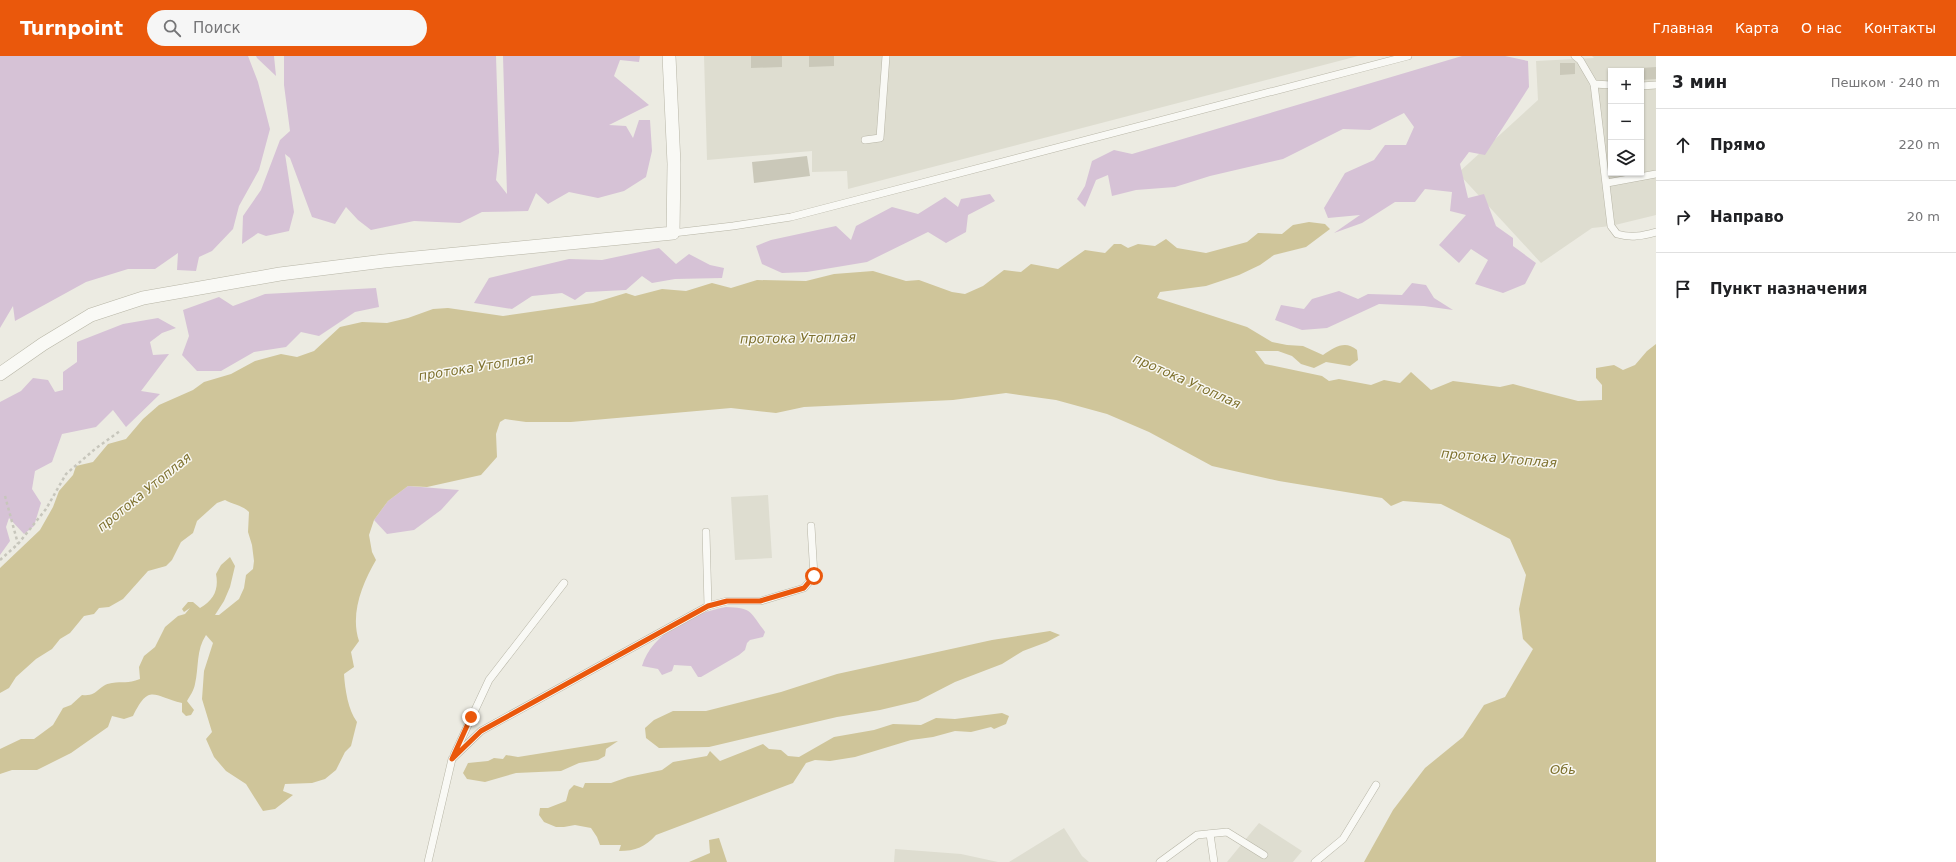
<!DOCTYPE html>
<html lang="ru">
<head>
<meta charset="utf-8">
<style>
  body { margin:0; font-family:"DejaVu Sans",sans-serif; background:#f6f6f6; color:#202124 }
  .controls { position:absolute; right:12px; top:12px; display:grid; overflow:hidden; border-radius:0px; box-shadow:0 1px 3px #0004 }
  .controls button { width:36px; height:36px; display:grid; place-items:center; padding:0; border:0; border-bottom:1px solid #e0e0e0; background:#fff; color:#202124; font:20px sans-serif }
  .stop { position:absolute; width:12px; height:12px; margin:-9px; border:3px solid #ea580c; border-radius:50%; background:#fff }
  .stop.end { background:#ea580c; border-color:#fff; box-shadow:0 1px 4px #0008 }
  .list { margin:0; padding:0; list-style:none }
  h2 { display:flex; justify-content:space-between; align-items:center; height:52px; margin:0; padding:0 16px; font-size:17px }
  h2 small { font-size:13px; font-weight:400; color:#757577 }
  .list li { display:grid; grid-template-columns:26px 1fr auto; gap:12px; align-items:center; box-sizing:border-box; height:72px; padding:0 16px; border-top:1px solid #e0e0e0 }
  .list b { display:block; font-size:15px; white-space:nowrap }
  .list em { font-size:13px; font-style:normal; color:#757577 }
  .icon { flex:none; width:22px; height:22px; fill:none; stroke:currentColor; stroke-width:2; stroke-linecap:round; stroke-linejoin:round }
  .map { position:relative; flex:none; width:1656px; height:806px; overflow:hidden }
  header { display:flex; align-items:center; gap:24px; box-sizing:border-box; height:56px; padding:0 20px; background:#ea580c; color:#fff }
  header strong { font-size:19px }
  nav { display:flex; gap:22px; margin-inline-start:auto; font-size:14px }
  .search { width:280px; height:36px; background:#f6f6f6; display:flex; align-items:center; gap:10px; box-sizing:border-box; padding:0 14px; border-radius:22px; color:#757577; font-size:15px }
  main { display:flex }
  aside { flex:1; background:#fff }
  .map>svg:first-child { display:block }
  .built { fill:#deddd0; fill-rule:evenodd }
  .green { fill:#d6c2d6 }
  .water { fill:#cfc59a }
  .building { fill:#cac8b9 }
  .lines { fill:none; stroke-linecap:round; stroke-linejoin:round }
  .service-casing { stroke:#b7b5a6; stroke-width:8 }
  .minor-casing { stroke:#b7b5a6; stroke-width:14 }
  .path { stroke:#c7c6bc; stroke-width:2.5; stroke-dasharray:3 3; stroke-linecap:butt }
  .service { stroke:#f9f9f5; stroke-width:7 }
  .minor { stroke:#f9f9f5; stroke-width:13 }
  .route { stroke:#ea580c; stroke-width:5 }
  .labels { text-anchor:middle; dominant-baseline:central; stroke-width:3; stroke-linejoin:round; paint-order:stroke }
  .water-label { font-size:13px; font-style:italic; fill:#7e712e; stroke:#f9f8f2 }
</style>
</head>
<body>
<header>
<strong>Turnpoint</strong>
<div class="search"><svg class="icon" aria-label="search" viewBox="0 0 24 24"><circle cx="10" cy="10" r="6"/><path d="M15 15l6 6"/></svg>Поиск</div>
<nav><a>Главная</a><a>Карта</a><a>О нас</a><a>Контакты</a></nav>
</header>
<main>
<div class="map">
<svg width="1656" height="806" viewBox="0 0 1656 806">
  <rect width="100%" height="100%" fill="#ecebe2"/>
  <g class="built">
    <polygon points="704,0 1358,0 848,133 847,115 812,116 812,95 707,104"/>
    <path d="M1592,0H1656V159L1611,170L1592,172L1541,207L1458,117L1538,44L1536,5L1594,2ZM1611,15H1641V117H1611Z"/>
    <polygon points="768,439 772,502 735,504 731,441"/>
    <polygon points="1259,767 1302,795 1293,806 1227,806"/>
    <polygon points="1064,772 1082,800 1089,806 1009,806"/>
    <polygon points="895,793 961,798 998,806 894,806"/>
  </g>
  <g class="green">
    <polygon points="0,0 248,0 258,26 270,73 259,114 239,150 233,173 212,195 199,201 196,215 177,214 178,197 155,213 128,213 86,226 15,265 13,250 0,272"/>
    <polygon points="256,0 274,0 276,20 257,2"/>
    <polygon points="284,0 496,0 499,96 496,124 507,138 503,0 640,0 639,6 620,4 614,20 649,49 609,69 626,70 633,82 639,64 650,64 652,95 646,121 624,135 598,142 569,136 548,148 536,137 528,155 482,156 460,167 414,165 371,174 358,164 346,151 335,168 312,161 290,102 285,98 294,156 289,175 266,180 258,177 242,188 243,160 261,134 280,84 290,75 284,29"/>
    <polygon points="1462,0 1505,0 1528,5 1529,31 1485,99 1469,96 1460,108 1468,142 1484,138 1496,170 1513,182 1513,190 1536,207 1525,228 1503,237 1475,228 1488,204 1471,193 1459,207 1439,189 1466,159 1450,155 1452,136 1425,133 1415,146 1395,146 1362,167 1334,177 1360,159 1328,162 1324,152 1345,117 1374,104 1385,89 1406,89 1414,71 1404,57 1370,74 1343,73 1283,103 1210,120 1175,131 1136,134 1112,140 1108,119 1096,124 1085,151 1077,143 1085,130 1092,105 1114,94 1132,98"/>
    <polygon points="990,138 995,145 968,159 966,176 946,187 928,176 867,206 807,216 782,217 762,208 756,190 771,184 836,170 851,184 856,170 892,151 918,158 945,141 958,151 961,143"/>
    <polygon points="659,192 676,208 689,198 710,209 724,212 722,222 675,223 652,227 642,220 626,234 586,236 575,244 562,237 532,240 512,253 474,247 489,222 569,203 602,204"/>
    <polygon points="1412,227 1426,229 1434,242 1453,254 1424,250 1379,248 1327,272 1302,274 1275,264 1281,249 1304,253 1312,243 1339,235 1358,243 1368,238 1402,239"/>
    <polygon points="376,232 379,251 355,256 319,280 301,276 286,291 254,296 221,315 197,315 182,299 189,280 183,254 219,241 233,250 265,238"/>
    <polygon points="158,262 176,272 162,277 150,286 153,299 169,298 141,335 160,338 126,371 113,354 96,371 62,378 52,406 35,415 32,433 41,447 34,470 24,478 9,462 6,471 10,485 0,499 0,346 21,335 33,322 48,324 55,336 63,334 63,316 77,306 77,286 123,268"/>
    <polygon points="408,430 459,434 441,454 414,474 387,478 374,464 388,445"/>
    <path d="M726,551C751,552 749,554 763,573L765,576L763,581L750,584L747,587L745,594L739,599L701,621H698L691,610L674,609L672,615L662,619L658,613L642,610C652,577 692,557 726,551Z"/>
  </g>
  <g class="water">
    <path d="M1309,166L1325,168L1330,173L1306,191L1274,199L1260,209L1239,219L1206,230L1160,236L1157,242L1247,271L1272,286L1287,289L1303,290L1323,299C1335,291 1345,284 1357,294L1358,304L1350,310L1326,306L1314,312L1301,308L1292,300L1278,295H1255L1265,308L1322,320L1329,325L1339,323L1371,329L1384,324L1400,327L1411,316L1431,334L1453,325L1500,331L1513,328L1578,345L1602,344V329L1596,322V312L1614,309L1623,314L1635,309L1647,295L1656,288V806H1364L1393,754L1425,712L1463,681L1484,649L1505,641L1533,593L1523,583L1519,553L1526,519L1510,483L1441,448L1403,445L1391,450L1382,442L1279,425L1212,410L1149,376L1107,358L1056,344L1006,337L953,344L804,351L776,357L731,352L571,366H526L505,363L500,366L496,378L497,401L481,419L427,431L408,430L388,445L374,464L369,479L372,496L376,504C362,528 350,558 359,585L351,596L354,611L344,618C345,633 348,654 357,666L351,690L345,696L336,714L325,723L312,727L285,728L283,735L293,739L275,753L263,755L246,728L226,715L214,701L206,683L212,676L202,643L204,615L213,587L206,579C196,594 199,611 195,628C194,634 190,640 187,645L194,654L191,659L186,660L182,656V647C153,640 149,627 133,660L124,663L112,660L108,671L71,697L37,714H12L0,718V693L21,683H34L53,669L63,652L71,649L82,639C99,641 97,629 112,627C123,625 127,628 140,623L139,611L144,600L155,591L165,571L178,560L185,558L190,552L184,556L182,553L188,546H193L200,552C214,544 219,533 216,518L221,509L230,501L235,510L230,531L224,545L215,559H219L239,543L244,532L246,519L253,513L254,505L252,489L248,476L249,456C242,449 234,449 225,444L217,447L197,465L193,477L181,486L172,504L166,510L148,515L123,543L109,551L99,552L94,558L84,560L70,577L60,583L52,593L36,603L16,621L9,632L0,637V512L40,474L53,451L59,435L73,419L76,410L93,406L108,388L126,383L143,363L159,349L193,334L204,326L231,318L255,305L281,298L297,301L314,295L340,271L362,266L387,267L408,262L433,253L448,252L503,260L593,247L626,237L635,240L662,233L686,235L712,227L731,232L757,224L806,225L834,218L873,215L906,225L919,224L952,236L965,238L983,230L1004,214L1021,216L1031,208L1058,213L1085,194L1105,197L1114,188H1121L1128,192L1138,188L1155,190L1166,183L1177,192L1206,197L1247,186L1258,177L1282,178L1293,169Z"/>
    <polygon points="1050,575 1060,579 1047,586 1023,595 1002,608 955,626 918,645 880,654 837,661 709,691 659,692 646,682 645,672 654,664 673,655 706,655 781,636 837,618 992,584"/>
    <path d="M1002,657L1009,660L1006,668L994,673L991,671L971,676L955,675L933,681L911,684L855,701L830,705L815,704L806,707L793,727L656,779C645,791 636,795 619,795L621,789H600L597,781L591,772L575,769L564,771H556L544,766L539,759L540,752H548L566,745L569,734L574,729L583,732L585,727H611L628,721L662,714L673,706L707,700L710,695L720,705L763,688L769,693L781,694L788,700L799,701L834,681L874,674L893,668L921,669L936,662L955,663Z"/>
    <polygon points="618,685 606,693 605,700 598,704 579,707 561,715 516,717 485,726 467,723 463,717 468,707 488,705 494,702 503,703 506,699 518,701"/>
    <polygon points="719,782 727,806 689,806 710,797 709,784"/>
  </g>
  <g class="building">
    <polygon points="751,0 782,0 782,11 751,12"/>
    <polygon points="809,0 834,0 834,10 809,11"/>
    <polygon points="1560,7 1575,7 1575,18 1560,19"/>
    <polygon points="1656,11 1656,23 1641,24 1641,12"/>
    <polygon points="807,100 810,120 754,127 752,106"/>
  </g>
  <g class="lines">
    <g class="service-casing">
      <g id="service">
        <path d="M1575,0L1580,4L1594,28L1611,170L1617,178C1631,182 1642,180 1656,176"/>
        <polyline points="1594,28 1611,29"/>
        <polyline points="1641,30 1656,29"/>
        <polyline points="865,84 880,82 886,0"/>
        <polyline points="1607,127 1656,118"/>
        <polyline points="673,177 733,170 791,161 1408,0"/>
        <polyline points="706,476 708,550"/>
        <polyline points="454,699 489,624 564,527"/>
        <polyline points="1210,778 1214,806"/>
        <polyline points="428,806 452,703 481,675 708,550 727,545 761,545 804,532 814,520 811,470"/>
        <polyline points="1160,806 1197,779 1227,776 1264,799"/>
        <polyline points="1315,806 1343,783 1376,729"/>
      </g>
    </g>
    <g class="minor-casing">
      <polyline id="minor" points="0,318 43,288 91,259 143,242 280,218 384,205 673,177 674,108 669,0"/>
    </g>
    <g class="path">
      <polyline points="5,440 18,488"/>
      <polyline points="0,504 18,488 46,453 66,418 95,393 120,375"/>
    </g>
    <use href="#service" class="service"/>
    <use href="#minor" class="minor"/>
  </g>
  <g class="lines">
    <polyline class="route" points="471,661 452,703 481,675 708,550 727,545 760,545 804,532 814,520"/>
  </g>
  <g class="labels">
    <g class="water-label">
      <text transform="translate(798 282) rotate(-1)">протока Утоплая</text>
      <text transform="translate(476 311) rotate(-9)">протока Утоплая</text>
      <text transform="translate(1187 325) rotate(24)">протока Утоплая</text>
      <text transform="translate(1499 402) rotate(5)">протока Утоплая</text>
      <text transform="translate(144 436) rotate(-39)">протока Утоплая</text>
      <text x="1563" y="713">Обь</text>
    </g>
  </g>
</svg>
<div class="controls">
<button>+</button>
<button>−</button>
<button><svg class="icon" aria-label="layers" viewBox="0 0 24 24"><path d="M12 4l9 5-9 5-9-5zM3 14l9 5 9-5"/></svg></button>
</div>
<div class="stop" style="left:814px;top:520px"></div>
<div class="stop end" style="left:471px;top:661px"></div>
</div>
<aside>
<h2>3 мин<small>Пешком · 240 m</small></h2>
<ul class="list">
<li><svg class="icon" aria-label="ahead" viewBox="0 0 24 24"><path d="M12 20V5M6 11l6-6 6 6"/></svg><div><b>Прямо</b></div><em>220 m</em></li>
<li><svg class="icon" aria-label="right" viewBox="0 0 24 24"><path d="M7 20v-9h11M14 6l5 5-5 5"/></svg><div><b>Направо</b></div><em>20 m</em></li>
<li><svg class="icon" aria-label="arrive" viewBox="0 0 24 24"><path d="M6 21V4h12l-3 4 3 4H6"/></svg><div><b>Пункт назначения</b></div></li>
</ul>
</aside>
</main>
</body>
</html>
